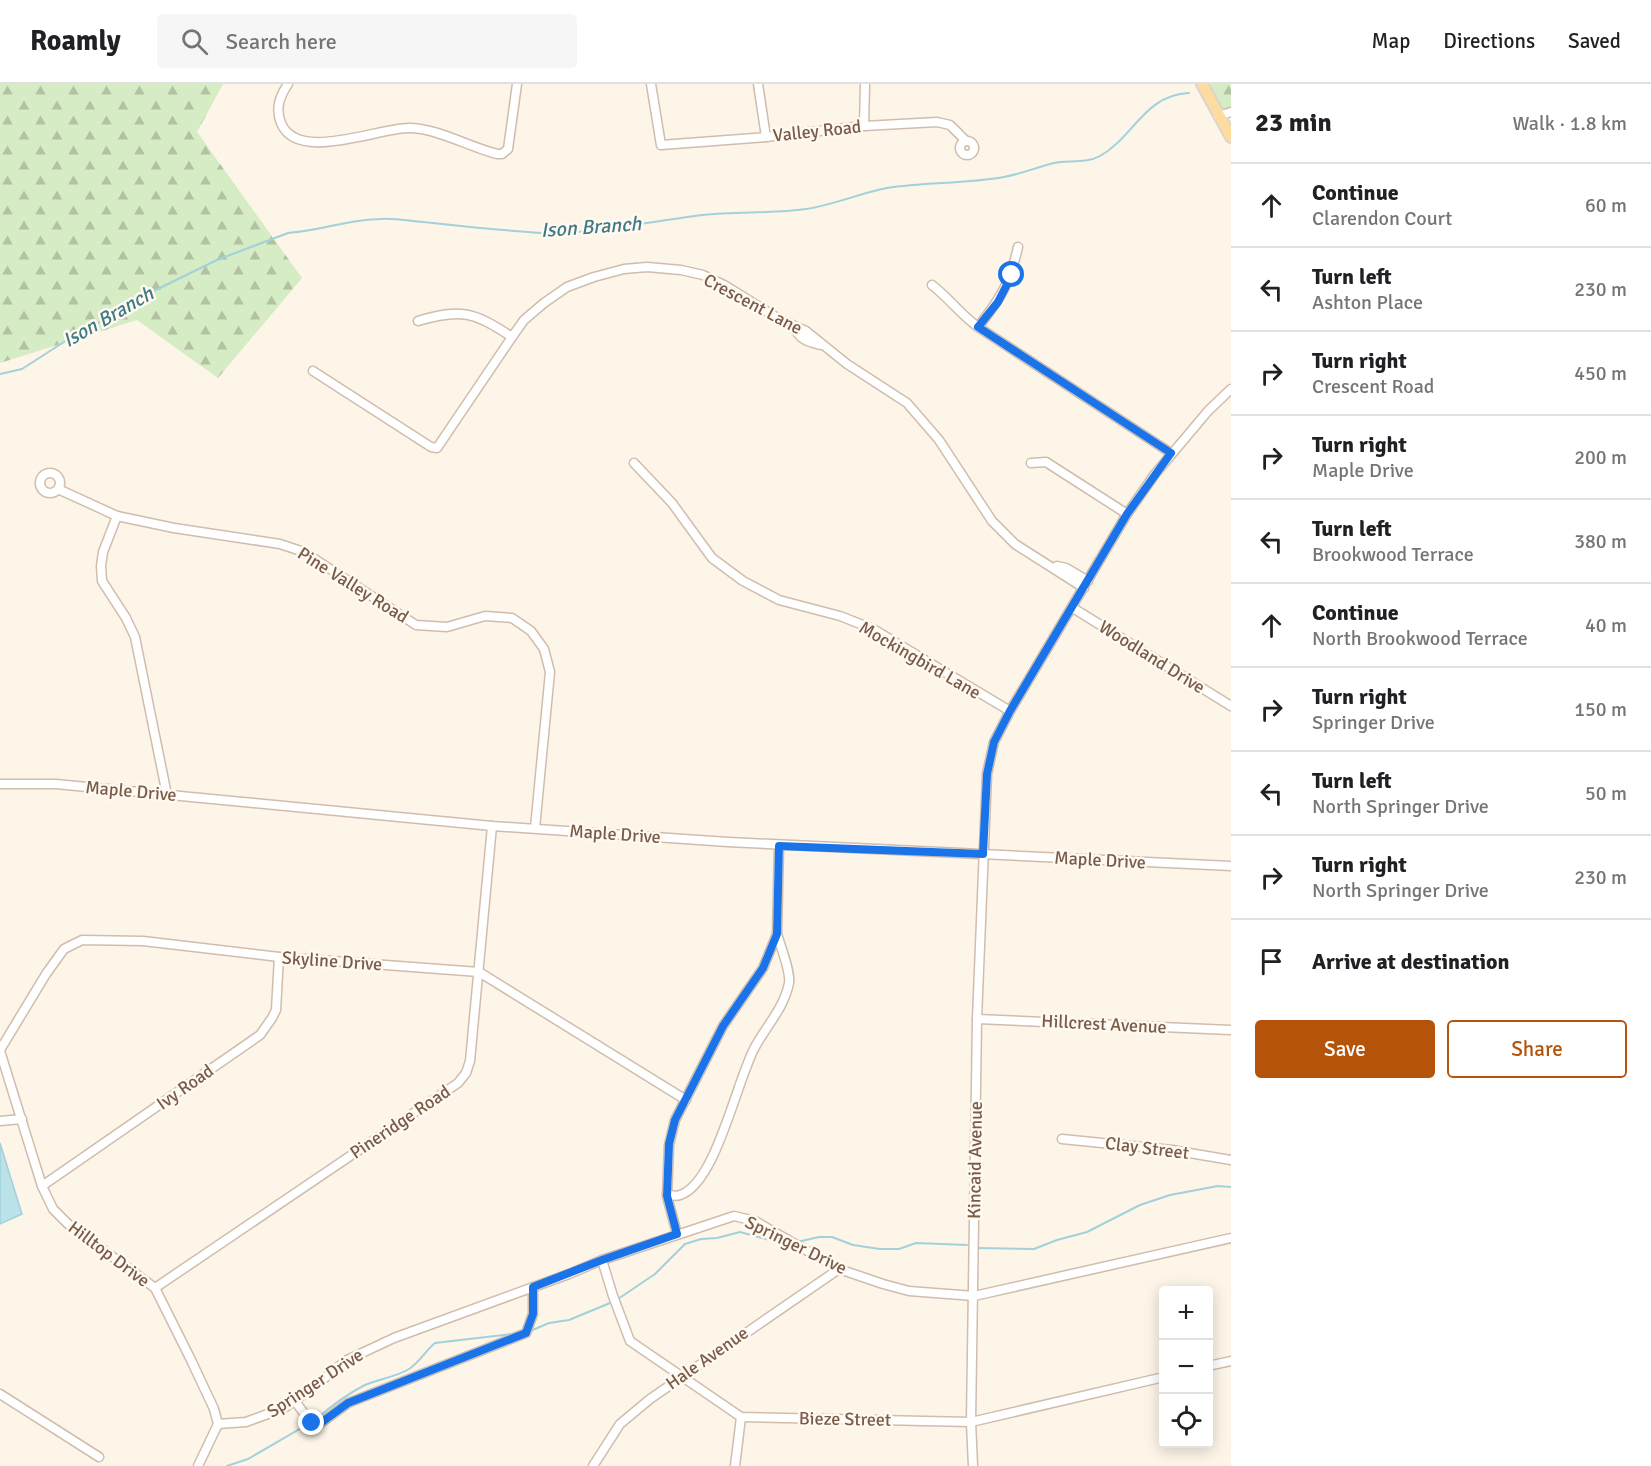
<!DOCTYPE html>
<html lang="en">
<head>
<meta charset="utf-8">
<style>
  body { margin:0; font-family:Signika,sans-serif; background:#f6f6f6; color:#202124 }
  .controls { position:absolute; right:18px; bottom:18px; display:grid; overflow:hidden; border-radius:6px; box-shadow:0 3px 15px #0003 }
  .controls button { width:54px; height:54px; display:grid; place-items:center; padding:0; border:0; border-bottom:2px solid #e0e0e0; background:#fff; color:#202124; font:30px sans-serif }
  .stop { position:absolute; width:18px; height:18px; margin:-14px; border:4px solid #1a73e8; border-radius:50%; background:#fff }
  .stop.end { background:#1a73e8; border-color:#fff; box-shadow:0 2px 6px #0008 }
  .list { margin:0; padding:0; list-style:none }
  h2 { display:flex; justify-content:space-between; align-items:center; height:78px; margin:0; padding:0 24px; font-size:26px }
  h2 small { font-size:20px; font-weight:400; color:#757577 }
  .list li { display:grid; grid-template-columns:39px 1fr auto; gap:18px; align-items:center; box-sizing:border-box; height:84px; padding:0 24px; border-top:2px solid #e0e0e0 }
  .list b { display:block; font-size:22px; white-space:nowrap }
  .list p { margin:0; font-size:20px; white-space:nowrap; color:#757577 }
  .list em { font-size:20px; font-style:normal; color:#757577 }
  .actions { display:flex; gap:12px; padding:18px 24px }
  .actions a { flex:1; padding:14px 0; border:2px solid #b45309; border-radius:6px; text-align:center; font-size:21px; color:#b45309 }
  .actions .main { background:#b45309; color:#fff }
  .icon { flex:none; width:33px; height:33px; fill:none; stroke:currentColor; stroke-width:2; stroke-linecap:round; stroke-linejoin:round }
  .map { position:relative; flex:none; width:1231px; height:1382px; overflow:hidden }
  header { display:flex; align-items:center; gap:36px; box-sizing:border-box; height:84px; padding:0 30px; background:#fff; border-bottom:2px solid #e0e0e0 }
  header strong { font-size:28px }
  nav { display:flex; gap:33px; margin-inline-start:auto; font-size:21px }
  .search { width:420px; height:54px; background:#f6f6f6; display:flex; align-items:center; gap:15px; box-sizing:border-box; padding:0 21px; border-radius:6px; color:#757577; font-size:22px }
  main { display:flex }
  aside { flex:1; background:#fff }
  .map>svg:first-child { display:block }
  .forest { fill:url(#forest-firs) }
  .water { fill:#bbe2e9; stroke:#a1d1db; stroke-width:1.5 }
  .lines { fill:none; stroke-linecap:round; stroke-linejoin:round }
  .stream { stroke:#a1d1db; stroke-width:2 }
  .minor-casing { stroke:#d0bdac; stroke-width:11 }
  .major-casing { stroke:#dcd4d0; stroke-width:14 }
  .minor { stroke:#fff; stroke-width:8 }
  .major { stroke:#fedb9e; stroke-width:10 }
  .route { stroke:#1a73e8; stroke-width:8 }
  .labels { text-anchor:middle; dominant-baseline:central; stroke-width:5; stroke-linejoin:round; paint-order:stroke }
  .street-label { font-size:18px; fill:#795b4a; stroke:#fff9f0 }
  .water-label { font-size:20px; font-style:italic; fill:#3f7a87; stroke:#fff9f0 }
</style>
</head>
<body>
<header>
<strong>Roamly</strong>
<div class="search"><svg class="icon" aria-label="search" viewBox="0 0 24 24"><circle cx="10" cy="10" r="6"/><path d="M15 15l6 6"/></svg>Search here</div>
<nav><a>Map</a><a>Directions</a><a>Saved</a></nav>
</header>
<main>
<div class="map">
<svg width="1231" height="1382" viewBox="0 0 1231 1382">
  <defs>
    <pattern id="forest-firs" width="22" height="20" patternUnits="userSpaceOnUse" patternTransform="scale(1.5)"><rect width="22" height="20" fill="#d5ecc5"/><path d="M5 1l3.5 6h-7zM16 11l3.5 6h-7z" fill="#b2c2a2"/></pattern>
  </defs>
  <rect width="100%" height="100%" fill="#fdf5e8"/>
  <g class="forest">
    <polygon points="0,0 223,0 197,48 302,194 218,294 137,236 0,279"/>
    <polygon points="1206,0 1231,0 1231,25 1218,27"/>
  </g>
  <polygon class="water" points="0,1059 22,1130 0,1140"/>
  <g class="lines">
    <g class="stream">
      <path d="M0,290L22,285L67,256L107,234L121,223L217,176L288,149C320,147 349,135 381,135C395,134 409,137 423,138C463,142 504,147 544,149C598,150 650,137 703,131C737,127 771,130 806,125C834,121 860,109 887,104C926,98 965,100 1004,93C1021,90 1037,83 1054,79C1068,76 1086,80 1100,72C1134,53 1144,11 1189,9"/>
      <polyline points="797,1158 819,1153 832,1153 853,1161 880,1165 899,1165 916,1159 967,1161"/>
      <polyline points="978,1164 1034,1165 1057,1156 1087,1148 1140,1121 1170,1111 1218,1102 1231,1103"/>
      <polyline points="618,1215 655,1190 685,1160 701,1155 717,1154 740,1148 777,1158"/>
      <polyline points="528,1248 549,1239 569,1236 610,1219"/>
      <path d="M315,1336C330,1323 347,1310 365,1301C379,1295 396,1293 409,1285C420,1278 425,1267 435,1259L513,1250"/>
      <polyline points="227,1382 248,1375 310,1339"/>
    </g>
    <g class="minor-casing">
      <g id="minor">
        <path d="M288,0C280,12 275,24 281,39C297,79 377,44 409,44C437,44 469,63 497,70H502L508,65L517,0"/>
        <polyline points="651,0 661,61 766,53 864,42 937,38 950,41 966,57"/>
        <polyline points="758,0 766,53"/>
        <polyline points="1218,32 1231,28"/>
        <polyline points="864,42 865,0"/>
        <circle cx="967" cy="64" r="7"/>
        <path d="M932,201C950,215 960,230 978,243L1171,369"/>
        <path d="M418,237C461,224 474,228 512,253"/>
        <path d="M794,242C798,255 808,258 821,261"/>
        <path d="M978,243C1001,214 1010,199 1018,163"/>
        <polyline points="313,287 431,363 437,364 512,253 524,236 544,219 567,203 594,193 624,185 647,183 681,186 703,191 724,201 779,235 806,247 847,280 907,319 939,356 992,437 1015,460 1084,504"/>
        <polyline points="634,379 672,419 712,474 743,497 779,516 840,532 873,545 1010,627"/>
        <polyline points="1031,379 1046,378 1127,430"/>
        <circle cx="50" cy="399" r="10"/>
        <polyline points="58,405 117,432 174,444 280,460 304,468 416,541 447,543 485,532 512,534 531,547 544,565 550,588 535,744"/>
        <polyline points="117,432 103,468 101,482 102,497 126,534 135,553 167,711"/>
        <polyline points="1057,482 1066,484 1088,497"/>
        <polyline points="1073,524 1231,622"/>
        <polyline points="0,700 56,700 492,742 728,758 1231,782"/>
        <polyline points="977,935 1231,946"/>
        <polyline points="0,966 46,890 64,865 82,856 143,857 279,873 479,888 686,1016"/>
        <polyline points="0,967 42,1102 53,1125 68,1140 155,1204 191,1276 214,1325 218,1340 198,1382"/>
        <polyline points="0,1037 22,1035"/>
        <polyline points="1062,1055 1172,1066 1231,1076"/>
        <polyline points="42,1102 260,951 272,934 276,926 279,873"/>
        <path d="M667,1110C671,1111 676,1113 680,1111C716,1100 737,995 755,963C767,941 784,924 789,899C791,888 780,861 777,850"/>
        <polyline points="677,1150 667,1112 669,1061 675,1036 723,942 763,884 777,850 779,762"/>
        <polyline points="602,1176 613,1212 630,1257 741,1333 971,1338 1164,1293"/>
        <polyline points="155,1204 458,999 466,989 470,977 492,742"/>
        <polyline points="1208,1282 1231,1277"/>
        <polyline points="0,1310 99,1373"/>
        <polyline points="295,1317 311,1339 318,1341 348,1319 526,1249 533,1230 533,1203"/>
        <polyline points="218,1340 246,1338 284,1324 311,1305 347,1276 394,1254 569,1190 602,1176 734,1132 755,1137 839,1185 883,1200 909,1207 974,1212 1231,1154"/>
        <polyline points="593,1382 620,1340 650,1315 839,1185"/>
        <polyline points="735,1382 741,1333"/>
        <polyline points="973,1382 971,1338 977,935 987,690 994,658 1010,627 1127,430 1155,390 1208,327 1231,305"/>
      </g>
    </g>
    <g class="major-casing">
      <polyline id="major" points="1202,0 1231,53"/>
    </g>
    <use href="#minor" class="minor"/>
    <use href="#major" class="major"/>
  </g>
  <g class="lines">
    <polyline class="route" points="312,1339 318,1341 348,1319 526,1249 533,1230 533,1203 602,1176 677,1150 667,1112 669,1060 675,1036 723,942 763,884 777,850 779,762 983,770 987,690 994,658 1010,627 1127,430 1171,369 978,243 998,218 1012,191"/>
  </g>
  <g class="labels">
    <g class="street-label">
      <text transform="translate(817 47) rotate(-6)">Valley Road</text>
      <text transform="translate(753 220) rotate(28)">Crescent Lane</text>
      <text transform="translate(353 501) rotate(32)">Pine Valley Road</text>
      <text transform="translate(1152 573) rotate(32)">Woodland Drive</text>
      <text transform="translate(920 576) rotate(30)">Mockingbird Lane</text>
      <text transform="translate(131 707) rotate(5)">Maple Drive</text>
      <text transform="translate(615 750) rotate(4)">Maple Drive</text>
      <text transform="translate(1100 776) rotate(3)">Maple Drive</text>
      <text transform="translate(332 877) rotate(4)">Skyline Drive</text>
      <text transform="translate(1104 940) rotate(3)">Hillcrest Avenue</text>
      <text transform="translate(185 1003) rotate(-35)">Ivy Road</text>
      <text transform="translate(400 1038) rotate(-34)">Pineridge Road</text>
      <text transform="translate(1147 1064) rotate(7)">Clay Street</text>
      <text transform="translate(975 1076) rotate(-89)">Kincaid Avenue</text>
      <text transform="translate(796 1161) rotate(26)">Springer Drive</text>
      <text transform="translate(109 1170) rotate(37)">Hilltop Drive</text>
      <text transform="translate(707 1274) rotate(-35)">Hale Avenue</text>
      <text transform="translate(315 1299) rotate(-33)">Springer Drive</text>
      <text transform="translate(845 1335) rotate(1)">Bieze Street</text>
    </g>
    <g class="water-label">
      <text transform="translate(591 143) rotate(-4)">Ison Branch</text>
      <text transform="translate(108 233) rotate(-30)">Ison Branch</text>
    </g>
  </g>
</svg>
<div class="controls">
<button>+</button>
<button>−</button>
<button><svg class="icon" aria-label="locate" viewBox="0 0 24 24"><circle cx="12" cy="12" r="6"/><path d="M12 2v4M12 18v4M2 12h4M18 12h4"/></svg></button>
</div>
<div class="stop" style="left:1012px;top:191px"></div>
<div class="stop end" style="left:312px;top:1339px"></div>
</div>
<aside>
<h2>23 min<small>Walk · 1.8 km</small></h2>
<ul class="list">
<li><svg class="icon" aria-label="ahead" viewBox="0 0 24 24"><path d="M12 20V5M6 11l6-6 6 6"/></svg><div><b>Continue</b><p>Clarendon Court</p></div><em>60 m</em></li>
<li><svg class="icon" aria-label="left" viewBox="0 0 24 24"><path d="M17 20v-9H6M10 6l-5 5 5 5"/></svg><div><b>Turn left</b><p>Ashton Place</p></div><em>230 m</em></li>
<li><svg class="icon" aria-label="right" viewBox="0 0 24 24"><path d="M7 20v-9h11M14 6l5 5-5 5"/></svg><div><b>Turn right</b><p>Crescent Road</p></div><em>450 m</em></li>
<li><svg class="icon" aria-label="right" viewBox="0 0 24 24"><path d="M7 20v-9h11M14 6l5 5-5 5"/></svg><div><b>Turn right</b><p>Maple Drive</p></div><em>200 m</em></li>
<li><svg class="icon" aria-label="left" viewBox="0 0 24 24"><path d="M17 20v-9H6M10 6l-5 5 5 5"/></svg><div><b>Turn left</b><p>Brookwood Terrace</p></div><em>380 m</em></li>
<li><svg class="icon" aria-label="ahead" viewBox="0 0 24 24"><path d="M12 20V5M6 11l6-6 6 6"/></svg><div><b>Continue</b><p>North Brookwood Terrace</p></div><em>40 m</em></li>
<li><svg class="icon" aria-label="right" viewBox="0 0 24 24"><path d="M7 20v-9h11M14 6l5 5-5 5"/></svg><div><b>Turn right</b><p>Springer Drive</p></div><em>150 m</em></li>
<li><svg class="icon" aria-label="left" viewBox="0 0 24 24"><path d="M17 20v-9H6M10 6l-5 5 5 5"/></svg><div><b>Turn left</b><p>North Springer Drive</p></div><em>50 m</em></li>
<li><svg class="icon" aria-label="right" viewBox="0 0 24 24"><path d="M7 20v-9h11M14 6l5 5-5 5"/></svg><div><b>Turn right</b><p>North Springer Drive</p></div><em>230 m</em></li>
<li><svg class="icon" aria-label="arrive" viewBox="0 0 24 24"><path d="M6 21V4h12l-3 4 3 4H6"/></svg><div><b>Arrive at destination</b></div></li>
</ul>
<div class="actions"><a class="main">Save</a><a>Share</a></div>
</aside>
</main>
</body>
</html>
